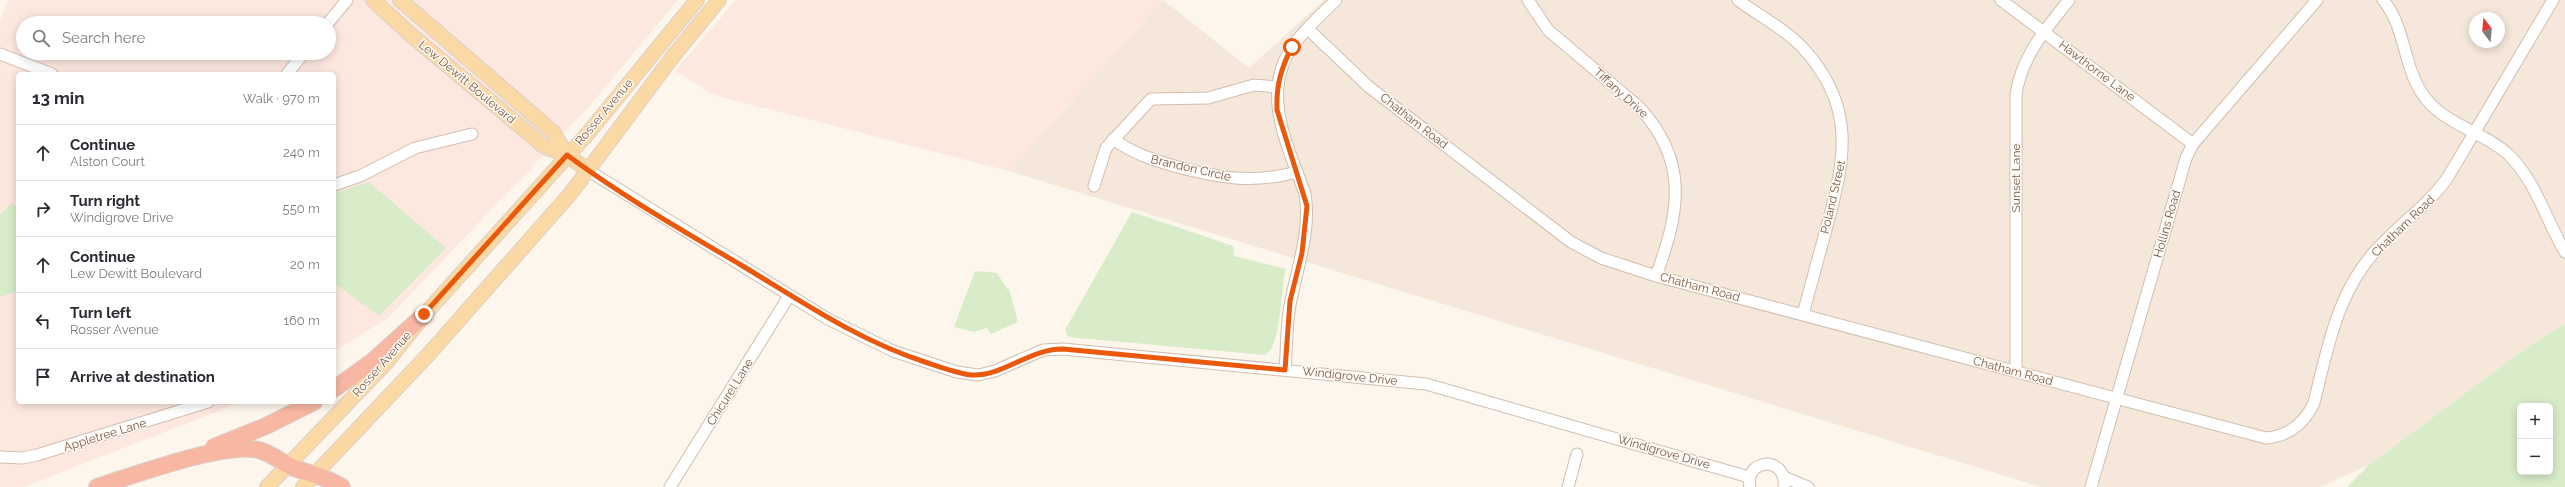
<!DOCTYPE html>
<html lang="en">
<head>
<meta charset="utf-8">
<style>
  body { margin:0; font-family:Raleway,sans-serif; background:#f7f7f7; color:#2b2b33 }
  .controls { position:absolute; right:12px; bottom:12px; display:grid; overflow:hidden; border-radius:6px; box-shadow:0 2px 10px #0003 }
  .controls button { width:36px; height:36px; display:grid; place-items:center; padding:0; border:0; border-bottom:1px solid #e1e1e2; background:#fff; color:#2b2b33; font:20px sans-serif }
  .compass { position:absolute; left:2469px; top:12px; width:36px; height:36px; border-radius:50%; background:#fff; box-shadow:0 2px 10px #0003; rotate:344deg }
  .stop { position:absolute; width:12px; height:12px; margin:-9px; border:3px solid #ea580c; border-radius:50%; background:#fff }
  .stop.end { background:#ea580c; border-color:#fff; box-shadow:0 1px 4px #0008 }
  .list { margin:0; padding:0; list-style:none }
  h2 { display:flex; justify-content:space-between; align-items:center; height:52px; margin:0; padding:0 16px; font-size:17px }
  h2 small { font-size:13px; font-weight:400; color:#7c7c81 }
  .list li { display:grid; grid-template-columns:26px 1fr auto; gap:12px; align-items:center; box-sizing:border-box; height:56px; padding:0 16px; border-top:1px solid #e1e1e2 }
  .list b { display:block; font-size:15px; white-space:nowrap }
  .list p { margin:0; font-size:13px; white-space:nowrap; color:#7c7c81 }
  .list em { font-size:13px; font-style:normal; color:#7c7c81 }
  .icon { flex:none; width:22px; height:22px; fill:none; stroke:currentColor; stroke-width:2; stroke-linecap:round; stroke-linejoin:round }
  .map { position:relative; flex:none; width:2565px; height:487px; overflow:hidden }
  .search { position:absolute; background:#fff; box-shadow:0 2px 10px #0003; left:16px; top:16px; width:320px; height:44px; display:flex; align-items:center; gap:10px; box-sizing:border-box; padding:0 14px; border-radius:22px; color:#7c7c81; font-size:15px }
  .panel { position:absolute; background:#fff; box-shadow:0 2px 10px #0003; left:16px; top:72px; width:320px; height:332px; border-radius:6px }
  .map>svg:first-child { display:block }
  .residential { fill:#f5e8da; fill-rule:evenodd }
  .commercial { fill:#fde8e0; fill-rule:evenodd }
  .green { fill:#d8ecc9; fill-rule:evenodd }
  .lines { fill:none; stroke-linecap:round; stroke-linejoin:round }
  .minor-casing { stroke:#d1beb0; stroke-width:13 }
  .major-casing { stroke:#dad1cd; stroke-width:16 }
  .highway-casing { stroke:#dad1cd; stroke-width:18 }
  .minor { stroke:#fff; stroke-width:11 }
  .major { stroke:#fbd9a5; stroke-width:14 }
  .highway { stroke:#f7b7a3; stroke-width:16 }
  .route { stroke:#ea580c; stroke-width:5 }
  .labels { text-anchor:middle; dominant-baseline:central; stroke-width:3; stroke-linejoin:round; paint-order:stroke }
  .street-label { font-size:12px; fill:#7a5c4d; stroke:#fffaf3 }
</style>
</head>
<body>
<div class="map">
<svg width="2565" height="487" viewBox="0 0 2565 487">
  <rect width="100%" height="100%" fill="#fdf6ec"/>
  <path class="residential" d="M1163,0L1249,68L1324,0H2565V324L2526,348L2369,465L2320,487H2041L1009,171ZM2475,18H2499V42H2475Z"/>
  <g class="commercial">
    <path d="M8,0H678L586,110L388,318L334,352V74H18V402H242L23,487H0V21ZM23,23H329V53H23Z"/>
    <polygon points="736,0 1163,0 1009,171 714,95 675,71"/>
  </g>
  <g class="green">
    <polygon points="369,182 446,248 379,316 334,283 334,193"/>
    <polygon points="11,203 18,209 18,291 0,297 0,215"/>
    <path d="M1132,212L1233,246L1234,256L1286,269C1280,289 1282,347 1265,355L1068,337L1065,330Z"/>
    <polygon points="975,271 997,273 1007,289 1009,289 1018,322 991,334 987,328 974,332 954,327"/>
    <path d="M2565,324V487H2347L2369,465L2526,348ZM2520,406H2550V472H2520Z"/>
  </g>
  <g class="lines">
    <g class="minor-casing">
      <g id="minor">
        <path d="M1528,0L1548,30L1639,107C1689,161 1680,211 1656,276"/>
        <path d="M1738,0C1759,16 1784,28 1802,47C1856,105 1846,157 1827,226C1819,256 1811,285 1803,314"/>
        <polyline points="2001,0 2193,144"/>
        <path d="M2383,0C2405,26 2403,63 2421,92C2442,125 2482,130 2509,155C2536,182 2546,220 2565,252"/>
        <polyline points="328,23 347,0"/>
        <path d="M1308,29L1369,87L1571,242L1601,258L1656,276L2266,438C2289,436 2304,424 2314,403C2328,346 2338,287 2382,244C2404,221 2430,203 2448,177L2553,0"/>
        <polyline points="0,54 52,74"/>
        <polyline points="287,74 304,53"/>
        <path d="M1113,139C1132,153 1151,159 1174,166C1219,178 1252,184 1297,172"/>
        <polyline points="589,171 828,319 893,351 957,372 978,375 995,371 1043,350 1063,349 1426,384 1749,477"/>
        <polyline points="334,185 360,176 415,148 472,134"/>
        <polyline points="1094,186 1106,148 1151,99 1208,98 1254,85 1277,87"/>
        <path d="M1285,370C1287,347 1286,322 1291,300C1298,265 1311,230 1305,194C1288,145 1259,93 1294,44C1306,28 1322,14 1336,0"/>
        <path d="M2016,371V95C2021,57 2046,29 2069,0"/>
        <polyline points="0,457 22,458 37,455 208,402"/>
        <polyline points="1784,477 1808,487"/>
        <polyline points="670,487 789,296"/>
        <polyline points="1568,487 1577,454"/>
        <path d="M1750,487C1747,475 1754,465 1767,464C1779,465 1786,475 1784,487"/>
        <polyline points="2091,487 2186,158 2193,144 2317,0"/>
      </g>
    </g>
    <g class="major-casing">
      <g id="major">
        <polyline points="373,0 411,35 545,147 567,155 589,171"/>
        <polyline points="400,0 553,132 567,155"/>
        <polyline points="267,487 386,363 424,315 589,132 697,0"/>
        <polyline points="303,487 428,355 571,193 674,55 719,0"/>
      </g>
    </g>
    <g class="highway-casing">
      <g id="highway">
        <polyline points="334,389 373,361 424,315"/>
        <polyline points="214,447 266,426 314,402"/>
        <path d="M97,487C135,475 223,442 259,450C273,454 282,463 294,468C311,474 327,477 342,487"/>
      </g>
    </g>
    <use href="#minor" class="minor"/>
    <use href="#major" class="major"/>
    <use href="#highway" class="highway"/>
  </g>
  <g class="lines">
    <path class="route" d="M424,314L567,155C622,196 682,230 741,265C801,301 857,340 925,362C940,367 956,373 971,375C1003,377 1028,349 1063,349L1285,370L1290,301L1302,253L1307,206L1277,110C1276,86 1281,68 1292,47"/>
  </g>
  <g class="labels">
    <g class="street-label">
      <text transform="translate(2097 71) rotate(37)">Hawthorne Lane</text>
      <text transform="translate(467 82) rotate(40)">Lew Dewitt Boulevard</text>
      <text transform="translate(1621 93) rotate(42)">Tiffany Drive</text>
      <text transform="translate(604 112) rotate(-50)">Rosser Avenue</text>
      <text transform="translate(1414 121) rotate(38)">Chatham Road</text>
      <text transform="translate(1191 168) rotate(13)">Brandon Circle</text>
      <text transform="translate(2016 178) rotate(-90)">Sunset Lane</text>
      <text transform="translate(1833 197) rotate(-77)">Poland Street</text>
      <text transform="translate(2167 224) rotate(-74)">Hollins Road</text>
      <text transform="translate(2403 226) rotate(-44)">Chatham Road</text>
      <text transform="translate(1700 287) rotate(15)">Chatham Road</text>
      <text transform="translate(382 364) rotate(-49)">Rosser Avenue</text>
      <text transform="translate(2013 371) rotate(15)">Chatham Road</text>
      <text transform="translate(1350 376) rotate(6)">Windigrove Drive</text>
      <text transform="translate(730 392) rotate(-58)">Chicurel Lane</text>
      <text transform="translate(105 435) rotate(-17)">Appletree Lane</text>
      <text transform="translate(1664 452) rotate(16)">Windigrove Drive</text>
    </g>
  </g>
</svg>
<div class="controls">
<button>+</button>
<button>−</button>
</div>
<svg class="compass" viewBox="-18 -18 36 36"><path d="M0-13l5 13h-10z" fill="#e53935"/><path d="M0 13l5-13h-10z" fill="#7c7c81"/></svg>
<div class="stop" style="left:1292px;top:47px"></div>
<div class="stop end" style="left:424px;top:314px"></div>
<div class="search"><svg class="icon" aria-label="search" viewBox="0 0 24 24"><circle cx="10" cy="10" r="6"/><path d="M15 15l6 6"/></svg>Search here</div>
<section class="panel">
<h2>13 min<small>Walk · 970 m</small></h2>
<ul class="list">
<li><svg class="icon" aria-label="ahead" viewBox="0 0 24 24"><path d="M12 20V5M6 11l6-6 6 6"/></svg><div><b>Continue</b><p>Alston Court</p></div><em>240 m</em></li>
<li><svg class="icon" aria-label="right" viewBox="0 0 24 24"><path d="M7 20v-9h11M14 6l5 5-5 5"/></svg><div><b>Turn right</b><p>Windigrove Drive</p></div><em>550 m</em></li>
<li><svg class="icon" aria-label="ahead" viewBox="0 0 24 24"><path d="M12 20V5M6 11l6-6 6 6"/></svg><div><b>Continue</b><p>Lew Dewitt Boulevard</p></div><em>20 m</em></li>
<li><svg class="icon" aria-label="left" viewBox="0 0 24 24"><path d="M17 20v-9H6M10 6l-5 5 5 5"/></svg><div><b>Turn left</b><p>Rosser Avenue</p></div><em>160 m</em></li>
<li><svg class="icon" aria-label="arrive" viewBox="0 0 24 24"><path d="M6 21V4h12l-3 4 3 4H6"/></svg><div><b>Arrive at destination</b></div></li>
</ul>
</section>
</div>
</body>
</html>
